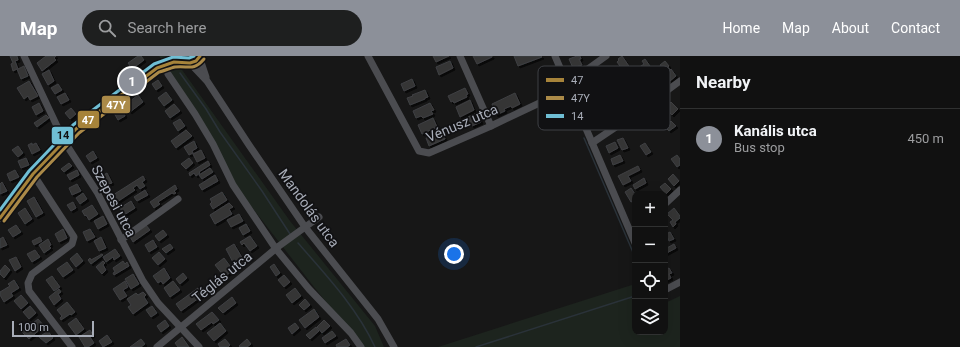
<!DOCTYPE html>
<html lang="en">
<head>
<meta charset="utf-8">
<style>
  body { margin:0; font-family:Roboto,sans-serif; background:#1e1f1f; color:#f1f3f6 }
  .controls { position:absolute; right:12px; bottom:12px; display:grid; overflow:hidden; border-radius:8px; box-shadow:0 4px 16px #0002 }
  .controls button { width:36px; height:36px; display:grid; place-items:center; padding:0; border:0; border-bottom:1px solid #303131; background:#111; color:#f1f3f6; font:20px sans-serif }
  .scale { position:absolute; left:12px; bottom:10px; width:82px; box-sizing:border-box; padding-left:4px; border:2px solid #a8adb8; border-top:0; font-size:11px; line-height:14px; white-space:nowrap; color:#a8adb8; -webkit-text-stroke:3px #111113; paint-order:stroke }
  .you { position:absolute; left:454px; top:198px; width:14px; height:14px; margin:-10px; border:3px solid #fff; border-radius:50%; background:#1a73e8; box-shadow:0 0 0 6px #1a73e833 }
  .badge { display:grid; place-items:center; width:26px; height:26px; border-radius:50%; background:#8c9099; color:#fff; font-size:13px; font-weight:700 }
  .pin { position:absolute; translate:-50% -50%; border:2px solid #fff; box-shadow:0 1px 4px #0006 }
  .list { margin:0; padding:0; list-style:none }
  h2 { display:flex; justify-content:space-between; align-items:center; height:52px; margin:0; padding:0 16px; font-size:17px }
  h2 small { font-size:13px; font-weight:400; color:#9c9d9f }
  .list li { display:grid; grid-template-columns:26px 1fr auto; gap:12px; align-items:center; box-sizing:border-box; height:60px; padding:0 16px; border-top:1px solid #303131 }
  .list b { display:block; font-size:15px; white-space:nowrap }
  .list p { margin:0; font-size:13px; white-space:nowrap; color:#9c9d9f }
  .list em { font-size:13px; font-style:normal; color:#9c9d9f }
  .icon { flex:none; width:22px; height:22px; fill:none; stroke:currentColor; stroke-width:2; stroke-linecap:round; stroke-linejoin:round }
  .map { position:relative; flex:none; width:680px; height:291px; overflow:hidden }
  header { display:flex; align-items:center; gap:24px; box-sizing:border-box; height:56px; padding:0 20px; background:#8c9099; color:#fff }
  header strong { font-size:19px }
  nav { display:flex; gap:22px; margin-inline-start:auto; font-size:14px }
  .search { width:280px; height:36px; background:#1e1f1f; display:flex; align-items:center; gap:10px; box-sizing:border-box; padding:0 14px; border-radius:22px; color:#9c9d9f; font-size:15px }
  main { display:flex }
  aside { flex:1; background:#111 }
  .map>svg:first-child { display:block }
  .green { fill:#1d241e }
  .lines { fill:none; stroke-linecap:round; stroke-linejoin:round }
  .stream { stroke:#2a3239; stroke-width:1.5 }
  .building { fill:#353536; stroke:#3f4043; filter:url(#shadow) }
  .minor { stroke:#4b4c50; stroke-width:7 }
  .bus-1-casing { stroke:#111113; stroke-width:6 }
  .bus-2-casing { stroke:#111113; stroke-width:6 }
  .bus-3-casing { stroke:#111113; stroke-width:6 }
  .bus-1 { stroke:#a6833a; stroke-width:3 }
  .bus-2 { stroke:#ab8a48; stroke-width:3 }
  .bus-3 { stroke:#6fbed4; stroke-width:3 }
  .labels { text-anchor:middle; dominant-baseline:central; stroke-width:3.5; stroke-linejoin:round; paint-order:stroke }
  .street-label { font-size:14px; fill:#a8adb8; stroke:#111113 }
  .key { fill:#111113; stroke:#3e4045; stroke-width:1 }
  .key-label { font-size:11px; fill:#a8adb8 }
  .line-badge { stroke:#111113; stroke-width:1.5 }
  .badge-label { font-size:11px; text-anchor:middle; font-weight:bold; fill:#fff }
  .pale-badge-label { font-size:11px; text-anchor:middle; font-weight:bold; fill:#111 }
</style>
</head>
<body>
<header>
<strong>Map</strong>
<div class="search"><svg class="icon" aria-label="search" viewBox="0 0 24 24"><circle cx="10" cy="10" r="6"/><path d="M15 15l6 6"/></svg>Search here</div>
<nav><a>Home</a><a>Map</a><a>About</a><a>Contact</a></nav>
</header>
<main>
<div class="map">
<svg width="680" height="291" viewBox="0 0 680 291">
  <defs>
    <filter id="shadow"><feDropShadow dx="2" dy="2" stdDeviation="0" flood-color="#0009"/></filter>
  </defs>
  <rect width="100%" height="100%" fill="#171717"/>
  <g class="green">
    <polygon points="159,0 196,0 192,3 186,3 187,5 180,11 290,165 375,270 384,291 363,291 314,231 233,127 184,36"/>
    <polygon points="635,228 635,276 665,276 665,247 680,240 680,291 438,291"/>
  </g>
  <g class="lines">
    <g class="stream">
      <polyline points="180,17 206,53 220,76 262,135 290,178"/>
      <polyline points="584,82 635,201"/>
      <path d="M298,187C326,219 357,252 375,291"/>
      <polyline points="476,291 635,240"/>
    </g>
  </g>
  <g class="building">
    <polygon points="10,0 17,0 18,4 15,5 18,13 24,10 28,20 21,23 17,13 13,15 11,8 13,7"/>
    <polygon points="46,0 56,0 54,2 56,4 42,15 37,7"/>
    <polygon points="138,0 141,0 144,4 132,13 128,7"/>
    <polygon points="433,0 449,0 436,6"/>
    <polygon points="473,0 492,0 492,1 477,8"/>
    <polygon points="514,0 541,0 542,1 518,10"/>
    <polygon points="577,0 580,0 581,3 579,3 582,9 573,12 569,3"/>
    <polygon points="622,0 631,13 625,17 617,6 619,4 618,3"/>
    <polygon points="645,3 650,10 641,16 638,12 644,8 642,5"/>
    <polygon points="450,5 453,12 439,19 436,11"/>
    <polygon points="665,5 669,10 668,11 670,14 671,13 676,20 670,25 660,9"/>
    <polygon points="49,14 54,25 48,29 42,18"/>
    <polygon points="412,23 415,30 404,35 401,28"/>
    <polygon points="158,24 162,30 156,34 152,28"/>
    <polygon points="29,25 38,40 30,44 28,40 24,43 17,32"/>
    <polygon points="58,28 62,34 55,38 51,32"/>
    <polygon points="465,32 468,38 466,39 467,41 454,47 453,45 451,46 448,40"/>
    <polygon points="425,34 428,41 425,42 425,43 410,49 407,42 413,40 412,39"/>
    <polygon points="166,36 172,44 164,50 158,42"/>
    <polygon points="65,37 69,44 61,48 57,41"/>
    <polygon points="515,37 520,48 512,52 511,50 504,53 505,55 496,59 492,48"/>
    <polygon points="138,39 143,46 130,56 125,49"/>
    <polygon points="470,44 474,54 460,61 456,51"/>
    <polygon points="671,46 678,53 672,59 665,52"/>
    <polygon points="39,47 43,55 36,59 32,51"/>
    <polygon points="430,47 434,54 431,55 433,58 423,62 421,60 416,62 413,55"/>
    <polygon points="174,48 180,55 170,62 165,55"/>
    <polygon points="71,52 76,58 70,63 65,57"/>
    <polygon points="122,52 125,60 118,64 114,57"/>
    <polygon points="477,57 481,66 472,70 468,61"/>
    <polygon points="46,59 49,62 37,71 34,67"/>
    <polygon points="433,62 437,71 422,78 418,69"/>
    <polygon points="180,63 185,70 178,75 173,67"/>
    <polygon points="671,65 676,70 669,75 665,71"/>
    <polygon points="186,74 192,80 176,92 171,85"/>
    <polygon points="442,75 445,83 429,90 426,82"/>
    <polygon points="623,82 628,92 622,94 617,84"/>
    <polygon points="194,85 197,92 192,95 193,97 189,99 184,91"/>
    <polygon points="615,86 618,92 609,97 606,90"/>
    <polygon points="32,87 32,89 36,87 40,94 32,98 28,89"/>
    <polygon points="645,87 651,96 646,99 640,90"/>
    <polygon points="18,90 23,97 18,101 12,94"/>
    <polygon points="201,94 205,102 197,106 193,98"/>
    <polygon points="93,95 97,102 90,106 86,100"/>
    <polygon points="620,99 623,105 613,109 611,103"/>
    <polygon points="677,99 680,103 680,109 677,111 671,103"/>
    <polygon points="26,102 29,109 21,112 18,105"/>
    <polygon points="189,102 193,107 186,113 181,108"/>
    <polygon points="208,105 210,109 199,116 200,117 196,120 194,117 190,120 189,117"/>
    <polygon points="69,107 72,110 64,116 61,113"/>
    <polygon points="638,110 640,114 628,120 631,125 623,129 618,120"/>
    <polygon points="210,112 213,116 202,123 199,119"/>
    <polygon points="15,114 19,121 10,125 7,118"/>
    <polygon points="77,114 79,119 70,124 67,119"/>
    <polygon points="107,117 112,127 109,128 108,126 104,128 100,121"/>
    <polygon points="673,118 679,125 674,130 668,123"/>
    <polygon points="215,119 218,125 202,134 199,129"/>
    <polygon points="143,120 145,124 142,126 145,130 140,133 137,129 133,132 135,134 117,146 113,139"/>
    <polygon points="644,122 646,127 635,133 633,129"/>
    <polygon points="2,126 7,135 0,138 0,128"/>
    <polygon points="665,127 671,133 666,138 660,131"/>
    <polygon points="77,128 81,135 72,139 69,132"/>
    <polygon points="175,129 177,133 174,135 176,137 174,138 172,137 158,146 160,148 154,152 150,146"/>
    <polygon points="631,132 635,138 635,144 631,146 625,136"/>
    <polygon points="145,134 148,139 137,145 134,141"/>
    <polygon points="222,136 227,144 213,153 210,148 212,146 210,143"/>
    <polygon points="83,137 87,143 80,148 76,142"/>
    <polygon points="34,141 43,157 36,161 27,145"/>
    <polygon points="131,145 135,152 124,159 120,152"/>
    <polygon points="73,146 76,152 71,155 67,149"/>
    <polygon points="229,147 233,151 229,153 232,158 215,168 210,159"/>
    <polygon points="92,149 98,158 89,164 86,159 85,160 82,155"/>
    <polygon points="25,152 32,163 25,168 18,157"/>
    <polygon points="674,152 680,160 680,162 675,166 676,168 673,171 670,166 673,164 667,158"/>
    <polygon points="239,158 243,165 231,171 227,164"/>
    <polygon points="103,160 107,168 98,173 94,165"/>
    <polygon points="145,168 150,174 133,186 129,179"/>
    <polygon points="246,168 250,175 243,179 239,172"/>
    <polygon points="16,169 21,176 13,181 8,174"/>
    <polygon points="63,173 67,182 59,186 55,178"/>
    <polygon points="90,173 95,181 87,185 83,176"/>
    <polygon points="163,174 167,179 159,185 155,180"/>
    <polygon points="670,176 674,183 669,185 666,178"/>
    <polygon points="250,180 257,190 250,195 244,187 242,189 240,186"/>
    <polygon points="3,181 7,189 0,192 0,183"/>
    <polygon points="40,181 42,185 34,189 32,185"/>
    <polygon points="101,181 106,192 99,195 94,185"/>
    <polygon points="48,183 51,189 49,190 51,192 44,197 39,189"/>
    <polygon points="153,184 157,191 149,196 145,189"/>
    <polygon points="170,188 173,192 166,197 162,193"/>
    <polygon points="234,188 244,205 235,210 226,193"/>
    <polygon points="674,188 676,192 665,198 665,193"/>
    <polygon points="115,193 120,200 114,204 113,201 106,206 103,201"/>
    <polygon points="35,194 40,201 32,206 27,198"/>
    <polygon points="159,196 165,203 158,209 152,202"/>
    <polygon points="77,197 83,205 76,211 70,203"/>
    <polygon points="102,198 103,199 91,208 88,204 90,202 91,204"/>
    <polygon points="16,201 21,211 15,215 9,204"/>
    <polygon points="224,202 233,214 227,219 226,217 223,219 215,209"/>
    <polygon points="103,205 105,207 103,209 106,214 102,218 96,211"/>
    <polygon points="123,205 125,208 127,206 129,210 114,219 113,217 115,216 113,212"/>
    <polygon points="67,206 73,214 63,221 57,213"/>
    <polygon points="274,208 280,217 276,220 270,211"/>
    <polygon points="5,209 10,214 4,222 0,218 0,215"/>
    <polygon points="164,212 170,222 163,228 161,225 158,227 153,220"/>
    <polygon points="669,212 672,217 669,218 671,222 665,225 665,214"/>
    <polygon points="183,217 187,222 180,228 176,223"/>
    <polygon points="133,218 139,228 131,233 125,223"/>
    <polygon points="284,219 290,226 284,231 278,224"/>
    <polygon points="52,220 60,231 54,235 46,224"/>
    <polygon points="14,224 19,232 11,237 13,240 4,246 0,239 0,236 10,230 8,228"/>
    <polygon points="125,225 128,231 123,234 127,240 120,244 113,233"/>
    <polygon points="173,225 180,234 170,241 164,232"/>
    <polygon points="198,232 203,239 181,255 176,248"/>
    <polygon points="295,232 301,240 292,247 286,239"/>
    <polygon points="59,233 61,236 58,238 61,243 54,249 49,241"/>
    <polygon points="143,236 146,239 144,241 148,247 133,258 128,251 131,249 127,243 136,237 138,239"/>
    <polygon points="21,239 28,247 21,253 14,245"/>
    <polygon points="232,241 236,247 223,257 218,252"/>
    <polygon points="305,243 310,249 304,254 299,249"/>
    <polygon points="67,246 75,256 71,259 70,258 61,264 60,262 62,260 57,254"/>
    <polygon points="30,250 36,257 29,263 23,256"/>
    <polygon points="152,250 157,257 151,261 146,254"/>
    <polygon points="314,253 319,261 305,272 299,264"/>
    <polygon points="212,256 219,264 213,268 212,266 201,274 196,268"/>
    <polygon points="76,262 84,273 76,279 68,268"/>
    <polygon points="38,263 44,270 29,283 22,276"/>
    <polygon points="165,264 169,270 161,276 157,270"/>
    <polygon points="324,264 330,270 322,277 317,271"/>
    <polygon points="220,267 226,275 214,285 207,277"/>
    <polygon points="295,267 299,272 292,278 288,272"/>
    <polygon points="316,271 319,275 310,283 306,279"/>
    <polygon points="90,274 93,279 90,281 94,287 88,291 85,291 79,281"/>
    <polygon points="48,275 53,282 46,287 39,281"/>
    <polygon points="332,275 336,280 325,287 322,282"/>
    <polygon points="107,279 112,286 103,291 99,285"/>
    <polygon points="182,281 189,291 178,291 175,287"/>
    <polygon points="141,283 145,288 141,291 130,291"/>
    <polygon points="225,283 230,289 228,291 220,291 218,288"/>
    <polygon points="247,283 251,288 247,291 240,291 239,290"/>
    <polygon points="346,283 350,289 347,291 337,291 336,289"/>
  </g>
  <g class="lines">
    <g class="minor">
      <polyline points="24,0 64,85 97,136 143,225 158,247 199,291"/>
      <path d="M176,0C183,10 193,9 200,0"/>
      <polyline points="200,0 201,6 206,21"/>
      <polyline points="368,0 419,95 429,97 491,70 569,33"/>
      <polyline points="460,0 491,70"/>
      <polyline points="555,0 635,187"/>
      <polyline points="190,7 207,25 249,89 305,171 378,263 394,291"/>
      <polyline points="168,18 195,58 213,88 233,129 276,193 309,233 351,277 361,291"/>
      <polyline points="567,28 606,0"/>
      <polyline points="592,87 638,56 680,25"/>
      <polyline points="33,118 74,181 72,188 32,218 28,227 29,235 72,291"/>
      <polyline points="665,148 680,134"/>
      <polyline points="0,162 33,118 76,73 174,0"/>
      <polyline points="121,184 178,143"/>
      <polyline points="665,234 680,226"/>
      <polyline points="157,291 279,190 319,161"/>
    </g>
    <g class="bus-1-casing">
      <polyline id="bus-1" points="0,162 33,118 76,73 157,12 174,6 190,7 196,5 200,0"/>
    </g>
    <g class="bus-2-casing">
      <path id="bus-2" d="M4,165L37,121L79,77L159,16C164,15 170,12 175,11C188,9 193,16 204,3"/>
    </g>
    <g class="bus-3-casing">
      <polyline id="bus-3" points="0,154 29,115 73,69 154,8 173,1 189,2 194,0"/>
    </g>
    <use href="#bus-1" class="bus-1"/>
    <use href="#bus-2" class="bus-2"/>
    <use href="#bus-3" class="bus-3"/>
  </g>
  <g class="labels">
    <g class="street-label">
      <text transform="translate(462 67) rotate(-23)">Vénusz utca</text>
      <text transform="translate(114 145) rotate(62)">Szepesi utca</text>
      <text transform="translate(309 152) rotate(54)">Mandolás utca</text>
      <text transform="translate(222 221) rotate(-39)">Téglás utca</text>
    </g>
  </g>
  <rect x="538" y="10" width="132" height="64" rx="6" class="key"/>
  <rect x="546" y="22" width="18" height="4" fill="#a6833a"/>
  <rect x="546" y="40" width="18" height="4" fill="#ab8a48"/>
  <rect x="546" y="58" width="18" height="4" fill="#6fbed4"/>
  <g class="key-label">
    <text x="571" y="28">47</text>
    <text x="571" y="46">47Y</text>
    <text x="571" y="64">14</text>
  </g>
  <g class="line-badge">
    <rect x="101" y="39" width="30" height="19" rx="4" fill="#ab8a48"/>
    <rect x="77" y="54" width="23" height="19" rx="4" fill="#a6833a"/>
    <rect x="51" y="70" width="23" height="19" rx="4" fill="#6fbed4"/>
  </g>
  <g class="badge-label">
    <text x="116" y="53">47Y</text>
    <text x="88" y="68">47</text>
  </g>
  <g class="pale-badge-label">
    <text x="63" y="83">14</text>
  </g>
</svg>
<div class="controls">
<button>+</button>
<button>−</button>
<button><svg class="icon" aria-label="locate" viewBox="0 0 24 24"><circle cx="12" cy="12" r="6"/><path d="M12 2v4M12 18v4M2 12h4M18 12h4"/></svg></button>
<button><svg class="icon" aria-label="layers" viewBox="0 0 24 24"><path d="M12 4l9 5-9 5-9-5zM3 14l9 5 9-5"/></svg></button>
</div>
<div class="scale">100 m</div>
<div class="you"></div>
<div class="pin badge" style="left:132px;top:25px">1</div>
</div>
<aside>
<h2>Nearby<small></small></h2>
<ul class="list">
<li><span class="badge">1</span><div><b>Kanális utca</b><p>Bus stop</p></div><em>450 m</em></li>
</ul>
</aside>
</main>
</body>
</html>
